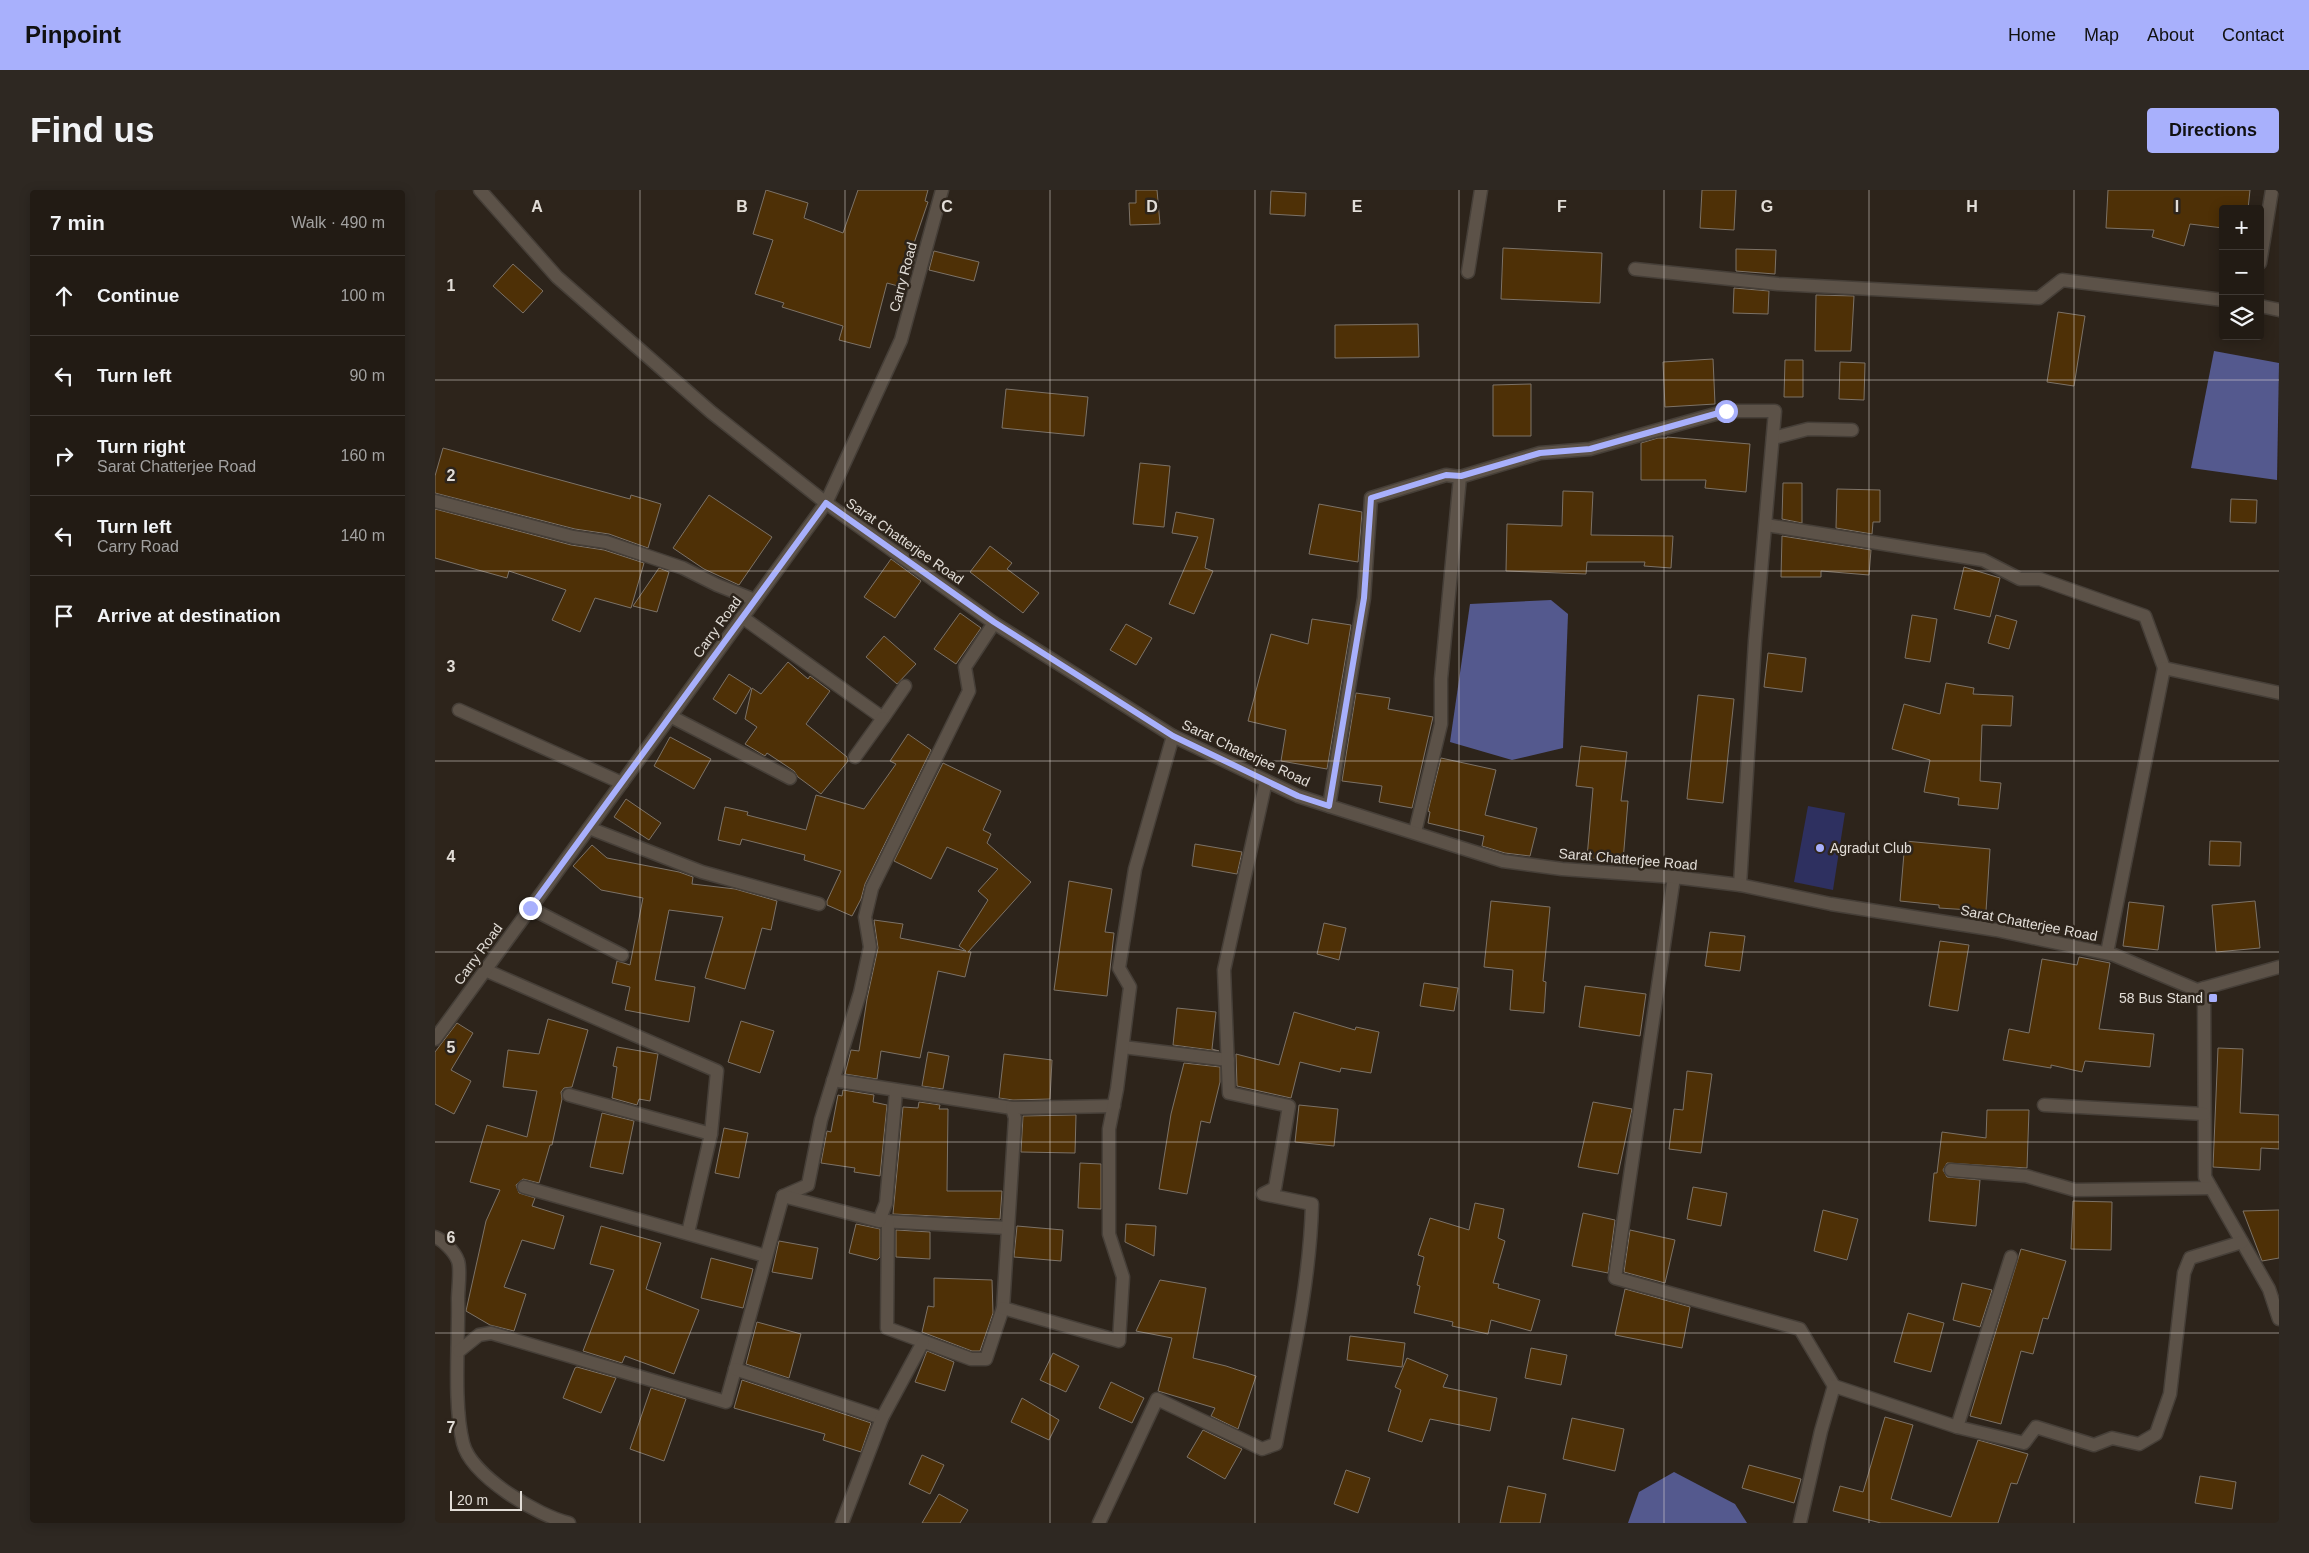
<!DOCTYPE html>
<html lang="en">
<head>
<meta charset="utf-8">
<style>
  body { margin:0; font-family:Helvetica,sans-serif; background:#2e2822; color:#f1f3f6 }
  .controls { position:absolute; right:15px; top:15px; display:grid; overflow:hidden; border-radius:5px; box-shadow:0 2px 12px #0003 }
  .controls button { width:45px; height:45px; display:grid; place-items:center; padding:0; border:0; border-bottom:1px solid #3f3934; background:#221b14; color:#f1f3f6; font:25px sans-serif }
  .scale { position:absolute; left:15px; bottom:12px; width:72px; box-sizing:border-box; padding-left:5px; border:2px solid #e2ddd7; border-top:0; font-size:14px; line-height:18px; white-space:nowrap; color:#e2ddd7; -webkit-text-stroke:4px #2d241b; paint-order:stroke }
  .stop { position:absolute; width:15px; height:15px; margin:-11px; border:4px solid #a8b0fc; border-radius:50%; background:#fff }
  .stop.end { background:#a8b0fc; border-color:#fff; box-shadow:0 1px 5px #0008 }
  .list { margin:0; padding:0; list-style:none }
  h2 { display:flex; justify-content:space-between; align-items:center; height:65px; margin:0; padding:0 20px; font-size:21px }
  h2 small { font-size:16px; font-weight:400; color:#a2a1a0 }
  .list li { display:grid; grid-template-columns:32px 1fr auto; gap:15px; align-items:center; box-sizing:border-box; height:80px; padding:0 20px; border-top:1px solid #3f3934 }
  .list b { display:block; font-size:19px; white-space:nowrap }
  .list p { margin:0; font-size:16px; white-space:nowrap; color:#a2a1a0 }
  .list em { font-size:16px; font-style:normal; color:#a2a1a0 }
  .icon { flex:none; width:28px; height:28px; fill:none; stroke:currentColor; stroke-width:2; stroke-linecap:round; stroke-linejoin:round }
  .map { position:relative; flex:none; width:1844px; height:1333px; overflow:hidden; border-radius:5px }
  header { display:flex; align-items:center; gap:30px; box-sizing:border-box; height:70px; padding:0 25px; background:#a8b0fc; color:#111 }
  header strong { font-size:24px }
  nav { display:flex; gap:28px; margin-inline-start:auto; font-size:18px }
  .intro { display:flex; align-items:center; justify-content:space-between; box-sizing:border-box; height:120px; padding:0 30px }
  h1 { margin:0; font-size:35px }
  .button { padding:12px 22px; border-radius:5px; background:#a8b0fc; color:#111; font-size:18px; font-weight:700 }
  main { display:flex; gap:30px; padding:0 30px }
  aside { flex:1; background:#221b14; border-radius:5px; box-shadow:0 2px 12px #0003 }
  .map>svg:first-child { display:block }
  .green { fill:#2e3060 }
  .water { fill:#54598e }
  .building { fill:#4e3006; stroke:#7c7267 }
  .lines { fill:none; stroke-linecap:round; stroke-linejoin:round }
  .minor-casing { stroke:#463f38; stroke-width:15 }
  .tertiary-casing { stroke:#463f38; stroke-width:15 }
  .secondary-casing { stroke:#463f38; stroke-width:15 }
  .minor { stroke:#5c5248; stroke-width:12 }
  .tertiary { stroke:#5c5248; stroke-width:12 }
  .secondary { stroke:#5c5248; stroke-width:12 }
  .route { stroke:#a8b0fc; stroke-width:6 }
  .grid { fill:none; stroke:#e2ddd7; stroke-width:1; stroke-opacity:0.55 }
  .poi-dot { fill:#a8b0fc; stroke:#2d241b; stroke-width:2 }
  .labels { text-anchor:middle; dominant-baseline:central; stroke-width:5; stroke-linejoin:round; paint-order:stroke }
  .street-label { font-size:14px; fill:#e2ddd7; stroke:#2d241b }
  .poi-label { font-size:14px; fill:#e2ddd7; stroke:#2d241b; text-anchor:start }
  .grid-label { font-size:16px; text-anchor:middle; font-weight:bold; fill:#e2ddd7; stroke:#2d241b; stroke-width:5; stroke-linejoin:round; paint-order:stroke }
</style>
</head>
<body>
<header>
<strong>Pinpoint</strong>
<nav><a>Home</a><a>Map</a><a>About</a><a>Contact</a></nav>
</header>
<div class="intro"><h1>Find us</h1><a class="button">Directions</a></div>
<main>
<aside>
<h2>7 min<small>Walk · 490 m</small></h2>
<ul class="list">
<li><svg class="icon" aria-label="ahead" viewBox="0 0 24 24"><path d="M12 20V5M6 11l6-6 6 6"/></svg><div><b>Continue</b></div><em>100 m</em></li>
<li><svg class="icon" aria-label="left" viewBox="0 0 24 24"><path d="M17 20v-9H6M10 6l-5 5 5 5"/></svg><div><b>Turn left</b></div><em>90 m</em></li>
<li><svg class="icon" aria-label="right" viewBox="0 0 24 24"><path d="M7 20v-9h11M14 6l5 5-5 5"/></svg><div><b>Turn right</b><p>Sarat Chatterjee Road</p></div><em>160 m</em></li>
<li><svg class="icon" aria-label="left" viewBox="0 0 24 24"><path d="M17 20v-9H6M10 6l-5 5 5 5"/></svg><div><b>Turn left</b><p>Carry Road</p></div><em>140 m</em></li>
<li><svg class="icon" aria-label="arrive" viewBox="0 0 24 24"><path d="M6 21V4h12l-3 4 3 4H6"/></svg><div><b>Arrive at destination</b></div></li>
</ul>
</aside>
<div class="map">
<svg width="1844" height="1333" viewBox="0 0 1844 1333">
  <rect width="100%" height="100%" fill="#2d241b"/>
  <polygon class="green" points="1373,616 1410,623 1398,700 1359,692"/>
  <g class="water">
    <polygon points="1779,161 1844,173 1842,290 1756,278"/>
    <polygon points="1116,410 1133,424 1128,558 1077,570 1015,552 1035,414"/>
    <polygon points="1239,1282 1300,1314 1312,1333 1193,1333 1204,1302"/>
  </g>
  <g class="building">
    <polygon points="331,0 373,13 369,28 408,43 423,0 493,0 490,11 493,12 478,56 483,57 478,76 469,74 463,96 452,93 435,158 404,150 408,136 347,117 349,113 320,104 338,50 318,44"/>
    <polygon points="701,0 722,0 725,34 695,35 694,13 701,13"/>
    <polygon points="1267,0 1301,0 1299,40 1265,38"/>
    <polygon points="1673,0 1815,0 1813,19 1788,19 1788,38 1755,34 1749,56 1717,47 1719,40 1671,38"/>
    <polygon points="836,1 871,3 870,26 835,24"/>
    <polygon points="1068,58 1167,63 1165,113 1066,109"/>
    <polygon points="1301,59 1341,60 1340,84 1301,81"/>
    <polygon points="499,61 544,72 539,91 494,80"/>
    <polygon points="78,74 108,101 88,123 58,96"/>
    <polygon points="1299,98 1334,101 1333,124 1298,123"/>
    <polygon points="1381,105 1419,106 1416,161 1380,161"/>
    <polygon points="1623,122 1650,126 1639,196 1612,192"/>
    <polygon points="983,134 984,167 900,168 900,135"/>
    <polygon points="1278,169 1280,214 1230,217 1228,172"/>
    <polygon points="1350,170 1368,170 1368,207 1349,207"/>
    <polygon points="1405,172 1430,173 1429,210 1404,209"/>
    <polygon points="1096,194 1096,246 1058,246 1058,195"/>
    <polygon points="571,199 653,207 649,246 567,238"/>
    <polygon points="1232,247 1315,254 1311,302 1270,298 1271,290 1206,290 1206,253 1223,248 1232,248"/>
    <polygon points="8,258 195,309 196,305 226,314 213,358 174,344 140,339 0,303 0,286"/>
    <polygon points="705,273 735,276 729,337 698,334"/>
    <polygon points="1348,293 1367,293 1367,333 1347,329"/>
    <polygon points="1402,299 1445,300 1445,332 1438,332 1437,344 1401,338"/>
    <polygon points="1128,301 1158,302 1156,345 1238,346 1236,378 1209,376 1210,372 1152,372 1151,384 1071,381 1072,334 1127,336"/>
    <polygon points="274,305 337,347 304,395 269,379 238,358"/>
    <polygon points="1796,309 1822,310 1821,333 1795,332"/>
    <polygon points="884,314 927,322 923,372 874,364"/>
    <polygon points="0,319 136,355 169,360 209,373 196,418 160,408 145,442 117,430 131,400 74,381 72,388 0,368"/>
    <polygon points="741,322 779,329 770,378 778,381 759,424 734,414 763,347 737,343"/>
    <polygon points="1347,346 1436,360 1434,385 1386,381 1386,387 1346,387"/>
    <polygon points="555,356 577,373 572,379 604,403 588,423 535,382"/>
    <polygon points="456,369 486,391 460,428 429,407"/>
    <polygon points="1529,377 1565,388 1555,427 1519,419"/>
    <polygon points="224,378 234,382 222,422 198,416"/>
    <polygon points="525,423 546,438 521,474 499,459"/>
    <polygon points="1477,425 1502,429 1495,472 1470,468"/>
    <polygon points="1561,425 1582,431 1574,459 1553,453"/>
    <polygon points="877,429 916,435 892,579 846,571 851,540 813,531 836,444 873,454"/>
    <polygon points="691,434 717,448 701,475 675,460"/>
    <polygon points="449,446 481,474 462,494 431,467"/>
    <polygon points="1333,463 1371,468 1367,502 1329,497"/>
    <polygon points="353,472 373,489 375,486 395,501 371,534 412,567 413,571 386,604 363,587 359,581 332,563 330,566 310,554 322,537 310,529 317,498 326,504"/>
    <polygon points="294,484 316,498 301,524 278,509"/>
    <polygon points="1511,493 1539,498 1538,504 1578,506 1576,536 1547,535 1545,591 1566,593 1563,619 1523,615 1524,608 1489,602 1495,570 1457,559 1469,514 1505,524"/>
    <polygon points="921,503 955,508 953,519 998,527 977,618 944,612 947,596 907,591"/>
    <polygon points="1263,505 1299,509 1288,613 1252,609"/>
    <polygon points="473,544 496,560 430,694 426,709 417,726 392,715 392,711 406,681 369,670 370,665 307,649 305,655 283,650 290,617 313,622 312,625 371,640 381,605 429,619 461,574 455,571"/>
    <polygon points="235,547 276,569 259,599 219,576"/>
    <polygon points="1146,556 1192,562 1186,611 1193,611 1188,671 1152,668 1158,598 1141,596"/>
    <polygon points="1006,568 1061,580 1050,625 1102,638 1095,666 1070,663 1047,656 1049,646 993,633 995,622 993,621"/>
    <polygon points="508,573 566,601 548,640 556,644 552,653 596,692 533,762 536,762 530,787 503,781 485,868 446,861 442,889 410,884 416,860 424,861 432,809 443,758 439,730 468,734 465,748 531,761 524,756 553,710 543,701 563,679 512,657 496,689 459,671"/>
    <polygon points="191,609 226,633 214,650 179,627"/>
    <polygon points="1470,651 1555,659 1551,721 1504,718 1504,715 1465,711"/>
    <polygon points="1775,651 1806,652 1805,676 1774,675"/>
    <polygon points="760,654 807,662 802,684 757,676"/>
    <polygon points="157,655 172,668 244,682 258,687 257,694 300,699 342,711 336,740 327,738 310,799 270,788 288,727 234,720 220,790 260,797 254,832 190,820 195,797 177,793 182,771 195,775 208,708 166,700 138,676"/>
    <polygon points="634,691 677,699 670,742 679,743 672,806 619,800"/>
    <polygon points="1056,711 1115,717 1108,791 1111,792 1109,823 1075,820 1078,780 1049,777"/>
    <polygon points="1820,711 1825,758 1781,762 1777,715"/>
    <polygon points="1694,712 1729,716 1723,760 1688,756"/>
    <polygon points="889,733 911,738 904,770 882,764"/>
    <polygon points="1275,742 1310,746 1305,781 1270,776"/>
    <polygon points="1505,751 1534,755 1523,821 1494,816"/>
    <polygon points="1644,767 1675,773 1664,839 1719,844 1715,877 1650,871 1647,882 1616,875 1616,878 1568,870 1574,839 1594,843 1607,769 1642,775"/>
    <polygon points="989,793 1023,798 1019,821 985,816"/>
    <polygon points="1150,796 1211,804 1205,846 1144,837"/>
    <polygon points="742,818 781,822 777,859 784,861 738,855"/>
    <polygon points="859,822 920,840 921,837 944,842 936,883 906,878 905,882 865,872 856,908 802,896 801,864 844,875"/>
    <polygon points="113,829 153,840 137,897 129,898 126,902 127,909 117,955 115,955 104,993 88,989 81,995 84,1003 100,1008 97,1016 129,1026 119,1059 87,1050 69,1097 91,1104 79,1141 55,1135 31,1121 51,1031 65,1000 35,992 52,935 92,947 102,901 68,897 73,860 104,864"/>
    <polygon points="306,831 339,841 325,883 293,872"/>
    <polygon points="22,833 38,843 16,880 36,891 19,924 0,914 0,862"/>
    <polygon points="182,857 223,864 215,911 204,909 202,915 177,908 182,877 178,876"/>
    <polygon points="1783,858 1808,859 1805,923 1844,925 1844,959 1826,958 1825,980 1778,977"/>
    <polygon points="493,862 514,866 508,899 487,896"/>
    <polygon points="569,864 617,870 615,909 578,910 564,908"/>
    <polygon points="749,873 785,877 785,892 775,933 766,931 752,1004 724,999 736,924"/>
    <polygon points="1252,881 1277,884 1266,963 1234,959 1239,919 1248,920"/>
    <polygon points="408,900 439,905 438,912 452,915 445,986 419,982 420,978 386,973 392,941 396,942 403,905 407,906"/>
    <polygon points="484,912 505,915 504,919 513,919 512,1001 567,1001 565,1029 458,1024 468,917 483,918"/>
    <polygon points="1158,912 1197,919 1183,984 1143,977"/>
    <polygon points="864,915 903,919 899,956 860,952"/>
    <polygon points="1552,920 1594,920 1592,978 1512,973 1508,980 1512,987 1545,990 1541,1036 1494,1031 1499,983 1502,983 1507,942 1551,948"/>
    <polygon points="167,923 199,931 188,984 155,977"/>
    <polygon points="641,925 640,963 586,962 588,926"/>
    <polygon points="289,938 313,943 304,988 280,983"/>
    <polygon points="645,973 666,974 666,1019 643,1018"/>
    <polygon points="1258,997 1292,1003 1286,1036 1252,1029"/>
    <polygon points="1638,1011 1677,1012 1676,1060 1636,1059"/>
    <polygon points="1040,1013 1069,1019 1063,1048 1070,1051 1058,1093 1064,1094 1063,1098 1105,1110 1096,1141 1056,1130 1053,1144 1017,1136 1018,1132 979,1123 985,1096 982,1095 989,1067 983,1065 995,1028 1034,1040"/>
    <polygon points="1388,1020 1423,1029 1412,1070 1379,1061"/>
    <polygon points="1844,1020 1844,1068 1827,1071 1808,1021"/>
    <polygon points="1148,1023 1180,1030 1173,1083 1137,1076"/>
    <polygon points="421,1034 445,1039 445,1067 442,1070 414,1063"/>
    <polygon points="691,1034 721,1036 719,1066 690,1052"/>
    <polygon points="166,1036 226,1053 211,1099 264,1120 239,1184 190,1166 187,1173 148,1161 179,1080 155,1074"/>
    <polygon points="582,1036 628,1040 626,1071 579,1067"/>
    <polygon points="461,1040 495,1042 495,1069 461,1067"/>
    <polygon points="1195,1040 1240,1050 1230,1093 1189,1082"/>
    <polygon points="344,1051 383,1058 377,1089 337,1082"/>
    <polygon points="1586,1059 1631,1071 1613,1129 1608,1128 1598,1164 1586,1161 1566,1234 1535,1226"/>
    <polygon points="276,1068 318,1079 308,1118 266,1108"/>
    <polygon points="499,1088 557,1090 558,1123 545,1161 537,1161 487,1142 493,1116 499,1117"/>
    <polygon points="725,1090 771,1098 758,1168 791,1176 821,1186 803,1239 776,1226 780,1218 723,1201 737,1148 701,1141"/>
    <polygon points="1527,1093 1557,1100 1545,1137 1518,1130"/>
    <polygon points="1190,1099 1255,1117 1247,1158 1180,1145"/>
    <polygon points="1473,1123 1509,1133 1496,1182 1459,1172"/>
    <polygon points="322,1132 366,1144 354,1188 311,1174"/>
    <polygon points="915,1146 970,1153 967,1177 912,1170"/>
    <polygon points="1096,1158 1132,1165 1126,1195 1090,1188"/>
    <polygon points="492,1161 519,1172 510,1201 480,1192"/>
    <polygon points="618,1163 644,1176 631,1202 605,1190"/>
    <polygon points="972,1168 1013,1185 1008,1197 1062,1208 1055,1241 995,1229 987,1252 953,1241 966,1200 960,1197"/>
    <polygon points="142,1177 181,1188 166,1223 128,1208 140,1178"/>
    <polygon points="307,1190 436,1233 426,1262 388,1250 390,1244 299,1218"/>
    <polygon points="676,1192 709,1208 697,1233 664,1218"/>
    <polygon points="216,1198 251,1209 229,1271 195,1259"/>
    <polygon points="587,1208 624,1230 614,1250 576,1232"/>
    <polygon points="1450,1227 1478,1235 1456,1309 1516,1327 1543,1250 1593,1264 1582,1294 1576,1293 1563,1333 1446,1333 1398,1321 1405,1296 1428,1302"/>
    <polygon points="1137,1228 1189,1239 1180,1281 1128,1269"/>
    <polygon points="768,1240 807,1259 790,1289 752,1267"/>
    <polygon points="487,1265 509,1275 495,1304 474,1294"/>
    <polygon points="1314,1275 1366,1289 1359,1313 1307,1298"/>
    <polygon points="911,1280 935,1288 923,1323 899,1314"/>
    <polygon points="1765,1286 1801,1292 1797,1319 1760,1313"/>
    <polygon points="1073,1296 1111,1304 1105,1333 1065,1333"/>
    <polygon points="504,1304 533,1320 525,1333 487,1333"/>
  </g>
  <g class="lines">
    <g class="minor-casing">
      <g id="minor">
        <polyline points="1825,73 1837,0"/>
        <polyline points="1200,79 1343,94 1604,108 1627,90 1788,110"/>
        <polyline points="1033,82 1046,0"/>
        <polyline points="1825,116 1844,120"/>
        <polyline points="1338,248 1373,239 1417,240"/>
        <polyline points="0,311 138,347 171,352 248,378 282,395 320,410"/>
        <polyline points="391,313 466,150 507,0"/>
        <polyline points="1331,335 1548,370 1585,389 1605,389 1710,426 1729,478"/>
        <polyline points="307,427 448,528 470,496"/>
        <polyline points="24,520 187,593"/>
        <polyline points="235,526 355,588"/>
        <polyline points="420,567 448,528"/>
        <polyline points="894,616 929,408 936,308 1011,285 1025,287"/>
        <polyline points="154,638 267,682 384,714"/>
        <polyline points="980,642 1006,534 1006,489 1025,287 1105,263 1155,259 1291,221 1340,221 1320,451 1305,695"/>
        <polyline points="1239,687 1180,1088 1365,1139 1399,1196"/>
        <polyline points="95,718 187,765"/>
        <polyline points="1672,763 1729,478 1844,503"/>
        <polyline points="50,780 282,881 276,944"/>
        <polyline points="1769,798 1770,987 1834,1099 1844,1129"/>
        <polyline points="688,857 793,870"/>
        <polyline points="398,890 577,918"/>
        <polyline points="134,905 276,944 253,1043"/>
        <polyline points="1609,915 1769,924"/>
        <polyline points="1516,980 1591,986 1640,1000 1776,998"/>
        <polyline points="89,997 331,1066"/>
        <polyline points="348,1006 373,995 386,930 425,803 435,757 430,727 437,698 534,501 530,477 559,433"/>
        <polyline points="446,1031 573,1038"/>
        <polyline points="453,1031 452,1138 536,1169 551,1169 568,1118 580,928 577,918 679,916"/>
        <path d="M0,1047C8,1050 20,1062 23,1071C26,1079 23,1100 23,1109C24,1151 18,1213 28,1253C36,1286 103,1326 134,1333"/>
        <polyline points="568,1118 684,1151 688,1087 674,1044 674,939 682,899 695,797 684,778 700,679 738,546"/>
        <polyline points="24,1161 44,1145 56,1143 291,1212 348,1006 444,1031 451,1013 461,901"/>
        <polyline points="300,1179 447,1228"/>
        <polyline points="1522,1237 1589,1253 1601,1237 1659,1255 1677,1248 1704,1254 1721,1244 1735,1204 1749,1083 1755,1068 1807,1052"/>
        <polyline points="407,1333 447,1228 488,1152"/>
        <path d="M664,1333L722,1209L827,1259L841,1254C856,1175 875,1094 877,1014L828,1004L840,998L854,916L794,903L789,780L831,591"/>
        <polyline points="1365,1333 1386,1241 1399,1196 1522,1237 1576,1067"/>
      </g>
    </g>
    <g class="tertiary-casing">
      <polyline id="tertiary" points="391,313 559,433 738,546 863,606 894,616 1068,671 1127,679 1239,687 1305,695 1396,714 1561,740 1679,765 1762,800 1844,777"/>
    </g>
    <g class="secondary-casing">
      <polyline id="secondary" points="0,849 391,313 276,222 122,87 45,0"/>
    </g>
    <use href="#minor" class="minor"/>
    <use href="#tertiary" class="tertiary"/>
    <use href="#secondary" class="secondary"/>
  </g>
  <g class="lines">
    <polyline class="route" points="95,718 391,313 559,432 738,546 863,606 894,616 929,408 936,308 1011,285 1026,286 1105,263 1155,259 1291,221"/>
  </g>
  <path class="grid" d="M205,0V1333M410,0V1333M615,0V1333M820,0V1333M1024,0V1333M1229,0V1333M1434,0V1333M1639,0V1333M0,190H1844M0,381H1844M0,571H1844M0,762H1844M0,952H1844M0,1143H1844"/>
  <g class="poi-dot">
    <circle cx="1385" cy="658" r="5"/>
    <rect x="1773" y="803" width="10" height="10" rx="2.5"/>
  </g>
  <g class="labels">
    <g class="street-label">
      <text transform="translate(468 87) rotate(-75)">Carry Road</text>
      <text transform="translate(470 351) rotate(35)">Sarat Chatterjee Road</text>
      <text transform="translate(282 437) rotate(-54)">Carry Road</text>
      <text transform="translate(811 563) rotate(25)">Sarat Chatterjee Road</text>
      <text transform="translate(1193 669) rotate(5)">Sarat Chatterjee Road</text>
      <text transform="translate(1594 733) rotate(11)">Sarat Chatterjee Road</text>
      <text transform="translate(43 764) rotate(-54)">Carry Road</text>
    </g>
    <g class="poi-label">
      <text x="1395" y="658">Agradut Club</text>
      <text x="1768" y="808" text-anchor="end">58 Bus Stand</text>
    </g>
  </g>
  <g class="grid-label">
    <text x="102" y="22">A</text>
    <text x="307" y="22">B</text>
    <text x="512" y="22">C</text>
    <text x="717" y="22">D</text>
    <text x="922" y="22">E</text>
    <text x="1127" y="22">F</text>
    <text x="1332" y="22">G</text>
    <text x="1537" y="22">H</text>
    <text x="1742" y="22">I</text>
    <text x="16" y="101">1</text>
    <text x="16" y="291">2</text>
    <text x="16" y="482">3</text>
    <text x="16" y="672">4</text>
    <text x="16" y="863">5</text>
    <text x="16" y="1053">6</text>
    <text x="16" y="1243">7</text>
  </g>
</svg>
<div class="controls">
<button>+</button>
<button>−</button>
<button><svg class="icon" aria-label="layers" viewBox="0 0 24 24"><path d="M12 4l9 5-9 5-9-5zM3 14l9 5 9-5"/></svg></button>
</div>
<div class="scale">20 m</div>
<div class="stop" style="left:1291px;top:221px"></div>
<div class="stop end" style="left:95px;top:718px"></div>
</div>
</main>
</body>
</html>
